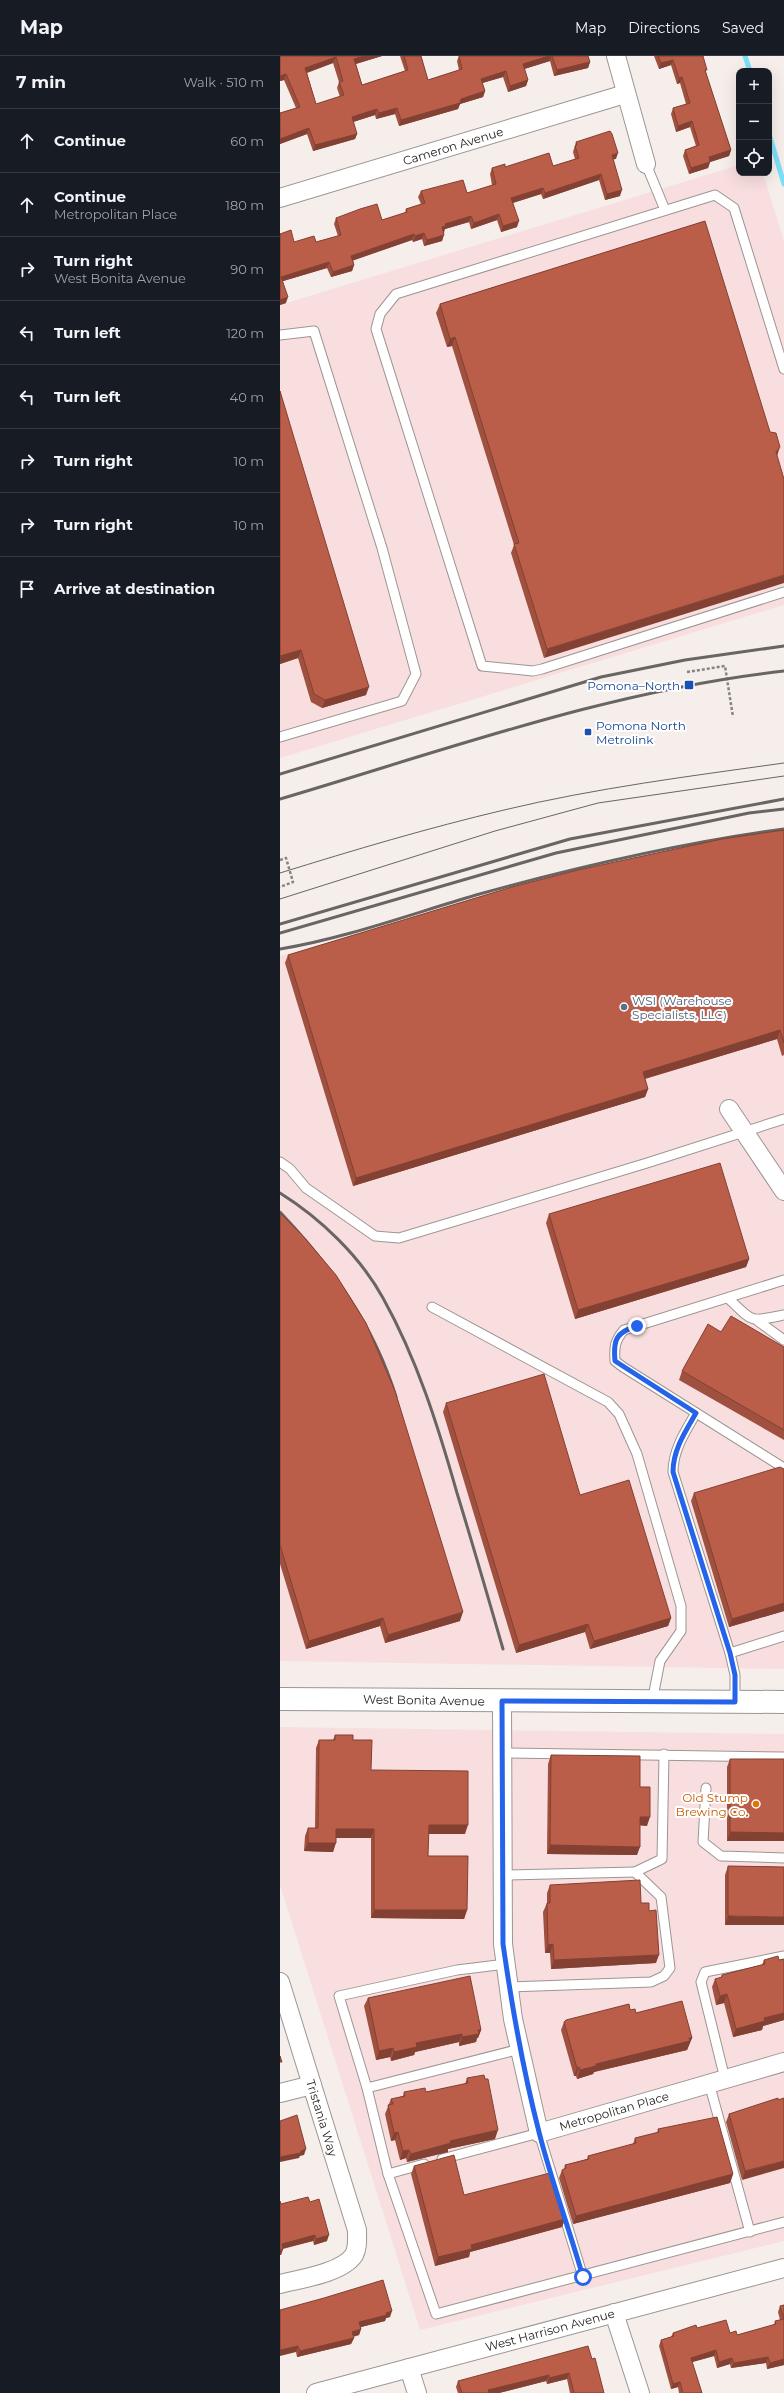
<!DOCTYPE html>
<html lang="en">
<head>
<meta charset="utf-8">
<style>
  body { margin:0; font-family:Montserrat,sans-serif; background:#20242c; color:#f1f3f6 }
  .controls { position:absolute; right:12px; top:12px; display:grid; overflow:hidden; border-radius:8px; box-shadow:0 4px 16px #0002 }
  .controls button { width:36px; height:36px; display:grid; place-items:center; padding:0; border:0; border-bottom:1px solid #363941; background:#171b24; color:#f1f3f6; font:20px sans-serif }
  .stop { position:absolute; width:12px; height:12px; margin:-9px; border:3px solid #2563eb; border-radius:50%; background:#fff }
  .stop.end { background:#2563eb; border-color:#fff; box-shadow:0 1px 4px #0008 }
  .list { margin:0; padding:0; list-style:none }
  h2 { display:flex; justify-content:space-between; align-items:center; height:52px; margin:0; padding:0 16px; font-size:17px }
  h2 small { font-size:13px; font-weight:400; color:#9ea1a6 }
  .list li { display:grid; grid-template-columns:26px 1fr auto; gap:12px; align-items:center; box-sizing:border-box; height:64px; padding:0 16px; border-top:1px solid #363941 }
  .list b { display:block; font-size:15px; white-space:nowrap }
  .list p { margin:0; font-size:13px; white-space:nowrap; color:#9ea1a6 }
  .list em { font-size:13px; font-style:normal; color:#9ea1a6 }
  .icon { flex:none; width:22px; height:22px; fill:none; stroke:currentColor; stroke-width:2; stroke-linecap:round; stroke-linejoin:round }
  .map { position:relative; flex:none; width:504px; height:2337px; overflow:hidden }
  header { display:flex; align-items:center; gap:24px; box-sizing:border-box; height:56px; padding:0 20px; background:#171b24; border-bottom:1px solid #363941 }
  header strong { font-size:19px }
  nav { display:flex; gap:22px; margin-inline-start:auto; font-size:14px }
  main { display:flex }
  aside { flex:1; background:#171b24 }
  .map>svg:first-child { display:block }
  .industrial { fill:#f9dedf }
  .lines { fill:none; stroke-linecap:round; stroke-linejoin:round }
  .stream { stroke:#7cdff8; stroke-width:5 }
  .lane-casing { stroke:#9c9692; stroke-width:11 }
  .street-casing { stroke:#9c9692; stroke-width:20 }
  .secondary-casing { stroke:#9c9692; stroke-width:24 }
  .path { stroke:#888381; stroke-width:2.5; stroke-dasharray:3 2; stroke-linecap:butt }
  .lane { stroke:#fff; stroke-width:9 }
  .street { stroke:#fff; stroke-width:18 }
  .secondary { stroke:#fff; stroke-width:22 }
  .tram { stroke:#686562; stroke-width:1 }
  .rail { stroke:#686562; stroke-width:3 }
  .wall { fill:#a0503f; fill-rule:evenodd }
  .shaded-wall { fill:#824133 }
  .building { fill:#ba5d49; stroke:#824133; fill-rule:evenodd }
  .route { stroke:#2563eb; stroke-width:5 }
  .transit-dot { fill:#1a4fb4; stroke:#fff; stroke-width:1.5 }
  .service-dot { fill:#5c6f8a; stroke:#fff; stroke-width:1.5 }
  .food-dot { fill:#e8710a; stroke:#fff; stroke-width:1.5 }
  .labels { text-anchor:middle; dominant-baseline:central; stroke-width:4; stroke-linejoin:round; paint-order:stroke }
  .street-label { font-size:12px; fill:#282624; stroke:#fff }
  .transit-label { font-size:12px; fill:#164399; stroke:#fff; text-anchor:end }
  .service-label { font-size:12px; fill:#4e5e75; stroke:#fff; text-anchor:start }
  .food-label { font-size:12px; fill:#c56008; stroke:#fff; text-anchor:end }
</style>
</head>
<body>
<header>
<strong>Map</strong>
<nav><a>Map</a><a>Directions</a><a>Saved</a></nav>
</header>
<main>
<aside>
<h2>7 min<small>Walk · 510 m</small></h2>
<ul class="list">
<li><svg class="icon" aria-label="ahead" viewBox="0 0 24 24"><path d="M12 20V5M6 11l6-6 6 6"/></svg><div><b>Continue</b></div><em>60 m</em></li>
<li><svg class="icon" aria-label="ahead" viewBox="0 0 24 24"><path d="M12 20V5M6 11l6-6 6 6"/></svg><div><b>Continue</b><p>Metropolitan Place</p></div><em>180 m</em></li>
<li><svg class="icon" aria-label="right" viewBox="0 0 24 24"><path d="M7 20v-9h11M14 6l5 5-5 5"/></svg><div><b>Turn right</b><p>West Bonita Avenue</p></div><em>90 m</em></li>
<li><svg class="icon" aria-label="left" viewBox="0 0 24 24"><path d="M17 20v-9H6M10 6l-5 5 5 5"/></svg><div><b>Turn left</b></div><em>120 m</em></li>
<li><svg class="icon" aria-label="left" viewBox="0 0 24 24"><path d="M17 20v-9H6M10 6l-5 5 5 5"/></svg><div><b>Turn left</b></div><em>40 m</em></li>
<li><svg class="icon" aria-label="right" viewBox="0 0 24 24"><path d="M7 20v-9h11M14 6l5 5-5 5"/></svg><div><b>Turn right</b></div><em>10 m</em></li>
<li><svg class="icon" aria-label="right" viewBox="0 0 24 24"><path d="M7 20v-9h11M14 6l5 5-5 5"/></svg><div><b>Turn right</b></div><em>10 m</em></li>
<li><svg class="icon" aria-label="arrive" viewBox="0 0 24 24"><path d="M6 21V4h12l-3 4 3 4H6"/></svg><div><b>Arrive at destination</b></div></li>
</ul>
</aside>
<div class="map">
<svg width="504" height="2337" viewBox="0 0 504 2337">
  <rect width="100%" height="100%" fill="#f5eeea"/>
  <g class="industrial">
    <polygon points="459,109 459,117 483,117 504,185 504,549 0,702 0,249"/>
    <polygon points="504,778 504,1613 0,1605 0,900 181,848"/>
    <polygon points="0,1671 504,1678 504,2185 140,2274 0,1829"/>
  </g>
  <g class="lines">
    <g class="stream">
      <polyline points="465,0 470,15"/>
      <polyline points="489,78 504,128"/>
    </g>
    <g class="lane-casing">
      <g id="lane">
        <polyline points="366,108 385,154"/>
        <polyline points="0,279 34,275 102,492 136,618 122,645 0,681"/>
        <polyline points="504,313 454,152 435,139 116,238 100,258 96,273 202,610 253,615 262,613 504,536"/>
        <polyline points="0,1106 10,1113 26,1132 95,1180 119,1182 367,1107 504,1063"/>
        <path d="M504,1224L344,1274C335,1284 334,1291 335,1305L343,1311L504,1412"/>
        <path d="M448,1242C474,1267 469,1266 504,1259"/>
        <polyline points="152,1251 328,1346 339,1358 357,1398 401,1550 401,1575 380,1605 372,1646"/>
        <polyline points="478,1265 504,1284"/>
        <path d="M416,1357C405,1376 393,1394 393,1416L450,1597L455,1619V1646"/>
        <polyline points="450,1597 504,1580"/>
        <polyline points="223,1697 504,1701"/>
        <polyline points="426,1732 423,1786 441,1800 504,1802"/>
        <polyline points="223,1819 355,1816"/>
        <polyline points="226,1908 177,1914 59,1940 87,2032 108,2118 156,2258 504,2166"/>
        <polyline points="229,1931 371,1926 384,1920 390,1912 381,1841 355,1816 382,1803 384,1698"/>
        <polyline points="445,2023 421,1926 425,1916 504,1900"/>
        <polyline points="429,2027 470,2176"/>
        <polyline points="87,2032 240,1993"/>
        <polyline points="162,2103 259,2077 303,2221"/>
        <polyline points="108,2118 144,2108"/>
      </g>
    </g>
    <g class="street-casing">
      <g id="street">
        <polyline points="336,0 366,108"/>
        <polyline points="0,142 345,38"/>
        <polyline points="449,1053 504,1135"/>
        <polyline points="222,1645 223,1888 233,1963 259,2077 504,2006"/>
        <path d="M0,1926L77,2174C77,2182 78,2192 74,2199C62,2217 20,2223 0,2228"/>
        <polyline points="0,2037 32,2029"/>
        <polyline points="334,2257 360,2337"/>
        <polyline points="129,2312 137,2337"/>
        <polyline points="36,2337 504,2212"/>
      </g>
    </g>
    <g class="secondary-casing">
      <polyline id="secondary" points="0,1643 504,1646"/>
    </g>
    <g class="path">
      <polyline points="407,616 445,610 453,661"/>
      <polyline points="0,804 6,802 13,826 0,831"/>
    </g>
    <use href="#lane" class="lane"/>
    <use href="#street" class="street"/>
    <use href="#secondary" class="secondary"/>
    <g class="tram">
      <path d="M0,817C74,794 148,772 224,754C316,732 411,720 504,707"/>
      <polyline points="0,843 215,775 318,747 504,720"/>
    </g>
    <g class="rail">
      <polyline points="0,718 321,621 405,604 504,590"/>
      <path d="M0,743C166,694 331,634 504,615"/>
      <polyline points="0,868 290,783 504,743"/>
      <polyline points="0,877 276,797 469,757 504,753"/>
      <path d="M0,893C66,882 131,858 196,839C297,811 400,787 504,773"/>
      <path d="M0,1137C40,1162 80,1200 103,1242C137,1303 158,1370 177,1437C193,1489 208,1541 223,1593"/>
      <path d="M0,1156C52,1211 94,1269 116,1341"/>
    </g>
  </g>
  <g class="wall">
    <path d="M0,0H102L76,8L82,29L125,15L120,0H141L148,24L179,14L177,5L179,0H308L310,6L308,12L274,20L270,5L244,13L248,24L246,30L228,36L223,21L202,27L205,35L203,41L180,48L178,53L119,70L115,58L96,63L95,59L73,66L77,78L75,83L33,95L27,78L0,88V57L16,52L4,24L0,25ZM53,7L59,26L57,32L60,41L36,48L27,17Z"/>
    <polygon points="374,0 423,0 426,17 451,94 449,100 430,106 428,112 409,118 403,100 405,94 416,90 410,71 396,76 391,58 393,52 406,48 400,27 397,28 391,9 379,13"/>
    <polygon points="296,86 336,103 333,103 340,140 325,144 319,124 263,143 261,138 233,147 237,171 221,176 217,164 191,173 189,166 165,173 162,185 144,190 142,183 133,186 132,184 73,204 74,209 72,215 51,221 47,212 3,225 6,247 0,249 0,178 14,186 36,186 58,180 54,168 56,162 102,164 125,157 126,153 141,148 138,141 141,135 187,137 212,129 210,118 212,112 225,111 273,110 295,103 293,96"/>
    <polygon points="425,165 264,602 231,497 234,489 172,290 167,291 156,257 160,248"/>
    <polygon points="0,335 86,639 42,652 31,646 18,602 0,608"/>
    <polygon points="504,774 504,999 502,1000 497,983 365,1023 368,1033 365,1041 73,1130 5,907 8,899"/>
    <polygon points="0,1157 180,1565 105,1587 100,1570 26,1593 0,1508"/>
    <polygon points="269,1158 469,1203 466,1211 295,1263 266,1167"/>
    <polygon points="441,1276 504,1291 504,1384 399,1324 402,1315"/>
    <polygon points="166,1347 300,1439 391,1562 388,1570 310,1593 305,1576 236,1597 163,1356"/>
    <polygon points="504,1413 504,1555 449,1571 411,1445 414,1437"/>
    <polygon points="55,1679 73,1684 91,1714 185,1778 148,1778 148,1800 187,1854 184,1863 91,1862 91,1782 56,1782 53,1796 24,1795 25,1780 28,1772 35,1772 36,1692 39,1684 53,1684"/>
    <polygon points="271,1699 360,1731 367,1770 360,1769 357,1799 267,1798 268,1708"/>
    <polygon points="450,1703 504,1703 504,1785 447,1785 447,1711"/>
    <polygon points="448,1810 504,1811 445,1869 445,1819"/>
    <polygon points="270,1829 361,1847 369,1855 376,1907 271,1913 270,1897 265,1897 263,1856 267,1847 267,1837"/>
    <polygon points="504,1903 504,1964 483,1970 482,1974 453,1981 444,1947 436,1949 432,1931 435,1923 441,1922 442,1919 482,1909 484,1904 499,1904"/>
    <polygon points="88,1942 201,1974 198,1982 197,1982 196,1986 179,1990 179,1986 135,1996 134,1999 111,2005 110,2001 96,2004 84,1950"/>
    <polygon points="350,1954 412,1982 407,1994 314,2016 313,2018 297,2023 296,2020 294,2020 281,1974 284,1966"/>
    <polygon points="187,2022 215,2083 168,2093 168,2096 127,2106 126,2102 120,2104 115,2084 111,2085 105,2058 111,2043 123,2040 124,2036 146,2036 185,2028"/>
    <polygon points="498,2044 462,2124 446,2066 449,2058"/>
    <polygon points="378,2073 453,2118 450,2127 293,2168 279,2122 282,2114 284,2113 285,2109 307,2103 308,2100 353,2088 355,2082 377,2077"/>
    <polygon points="134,2110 184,2139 285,2163 282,2171 190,2196 189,2201 155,2210 131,2118"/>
    <polygon points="30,2146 47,2185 34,2189 33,2185 3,2193 1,2199 1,2148"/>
    <polygon points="504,2249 504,2309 487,2313 486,2307 451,2312 450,2308 437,2312 434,2300 412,2306 422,2337 399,2337 398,2331 391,2333 379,2290 381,2284 391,2281 393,2277 417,2272 450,2277 457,2279 494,2269 495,2265 500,2264 498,2256 500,2250"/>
    <polygon points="0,2254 110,2261 106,2262 105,2265 81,2271 81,2273 79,2279 73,2281 74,2282 71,2288 17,2301 16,2296"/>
    <polygon points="312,2303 324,2337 290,2337 287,2323 267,2328 266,2325 219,2337 178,2337 176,2331 178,2325"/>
  </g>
  <g class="shaded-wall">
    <polygon points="85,0 102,0 72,9 74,3"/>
    <polygon points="269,0 271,0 270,5 241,14 243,8"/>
    <polygon points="56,1 53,7 23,18 25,12"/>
    <polygon points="393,4 391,9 379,13 381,7"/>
    <polygon points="310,6 308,12 274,20 277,14"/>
    <polygon points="226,15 223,21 199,28 201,23"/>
    <polygon points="6,18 4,24 0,25 0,20"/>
    <polygon points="402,21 400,27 397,28 399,22"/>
    <polygon points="248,24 246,30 228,36 230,30"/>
    <polygon points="205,35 203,41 180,48 178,53 119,70 121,64 181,43"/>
    <polygon points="117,52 115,58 96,63 99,57"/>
    <polygon points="97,53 95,59 70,67 72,61"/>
    <polygon points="412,65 410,71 396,76 398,70"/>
    <polygon points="29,72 27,78 0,88 0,83"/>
    <polygon points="77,78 75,83 33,95 35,89"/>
    <polygon points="451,94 449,100 427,107 429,101"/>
    <polygon points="338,97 336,103 329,104 332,99"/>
    <polygon points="430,106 428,112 409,118 411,112"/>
    <polygon points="321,118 319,124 263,143 265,137"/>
    <polygon points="263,132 261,138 229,148 231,142"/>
    <polygon points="342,134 340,140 325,144 327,138"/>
    <polygon points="219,158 217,164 191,173 194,167"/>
    <polygon points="191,160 189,166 165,173 163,176 162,171 165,168"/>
    <polygon points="239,165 237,171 221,176 223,170"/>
    <polygon points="144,177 142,183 133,186 135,180"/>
    <polygon points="134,178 132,184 69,206 71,200"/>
    <polygon points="164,179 162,185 144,190 147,184"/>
    <polygon points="49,206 47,212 0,226 1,221"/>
    <polygon points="74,209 72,215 51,221 53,216"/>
    <polygon points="8,241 6,247 0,249 0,244"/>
    <polygon points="175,281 172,290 167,291 170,283"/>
    <polygon points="500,391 497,400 493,405 496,396"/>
    <polygon points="504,519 504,527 264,602 267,593"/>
    <polygon points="21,594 18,602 0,608 0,600"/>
    <polygon points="89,631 86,639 42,652 45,644"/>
    <polygon points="500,974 497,983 360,1024 363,1016"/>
    <polygon points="368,1033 365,1041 73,1130 76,1122"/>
    <polygon points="469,1203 466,1211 295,1263 298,1254"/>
    <polygon points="504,1547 504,1555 449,1571 452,1563"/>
    <polygon points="183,1556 180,1565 105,1587 108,1579"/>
    <polygon points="103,1562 100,1570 26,1593 29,1585"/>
    <polygon points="391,1562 388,1570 310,1593 314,1585"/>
    <polygon points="308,1568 305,1576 236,1597 239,1589"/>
    <polygon points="360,1761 370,1761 367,1770 357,1769"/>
    <polygon points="149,1769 188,1769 185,1778 145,1778"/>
    <polygon points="56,1773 94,1773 91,1782 53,1782"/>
    <polygon points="450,1776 504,1777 504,1785 447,1785"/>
    <polygon points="28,1787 56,1787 53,1796 24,1795"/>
    <polygon points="270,1789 360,1791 357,1799 267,1798"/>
    <polygon points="94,1854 187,1854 184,1863 91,1862"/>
    <polygon points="448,1860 504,1861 504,1869 445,1869"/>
    <polygon points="273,1888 270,1897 265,1897 268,1889"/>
    <polygon points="379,1899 376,1907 271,1913 274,1904"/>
    <polygon points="447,1938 444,1947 436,1949 440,1940"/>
    <polygon points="504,1957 504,1964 483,1970 482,1974 453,1981 456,1973 484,1962"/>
    <polygon points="198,1974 201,1974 198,1982 197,1982 196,1986 179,1990 182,1981"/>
    <polygon points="182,1978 179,1986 135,1996 134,1999 111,2005 114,1996 136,1987"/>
    <polygon points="412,1982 407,1994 314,2016 313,2018 297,2023 300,2014 316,2008"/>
    <polygon points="113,1992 110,2001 96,2004 99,1995"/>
    <polygon points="299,2011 296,2020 294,2020 297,2012"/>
    <polygon points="218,2074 215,2083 168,2093 168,2096 127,2106 131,2098 170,2085"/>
    <polygon points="118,2076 115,2084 111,2085 114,2077"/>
    <polygon points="26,2093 24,2099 20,2100 19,2102 0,2106 0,2101"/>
    <polygon points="129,2094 126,2102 120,2104 123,2095"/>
    <polygon points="504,2105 504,2112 462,2124 465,2115"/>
    <polygon points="453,2118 450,2127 293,2168 296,2160"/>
    <polygon points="285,2163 282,2171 190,2196 189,2201 155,2210 158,2201 191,2189"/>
    <polygon points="35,2179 33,2185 0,2193 2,2188"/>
    <polygon points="49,2179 47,2185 34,2189 36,2183"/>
    <polygon points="3,2193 1,2199 0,2199 0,2194"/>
    <polygon points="112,2255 110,2261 106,2262 105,2265 77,2272 79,2266"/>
    <polygon points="81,2273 79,2279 70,2281 72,2276"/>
    <polygon points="74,2282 71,2288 17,2301 20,2295"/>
    <polygon points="18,2290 16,2296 0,2300 0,2294"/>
    <polygon points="436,2294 434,2300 409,2307 411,2302"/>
    <polygon points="488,2301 486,2307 451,2312 454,2307"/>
    <polygon points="452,2302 450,2308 437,2312 439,2306"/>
    <polygon points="504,2303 504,2309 487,2313 490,2307"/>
    <polygon points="289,2317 287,2323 267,2328 269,2322"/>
    <polygon points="269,2319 266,2325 219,2337 207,2337 208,2334"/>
    <polygon points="400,2326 398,2331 391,2333 393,2328"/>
  </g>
  <g class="building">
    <path d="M0,0H85L74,3L82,29L128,14L124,0H141L148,24L182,13L179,0H269L243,8L248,24L230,30L226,15L201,23L205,35L181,43L180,47L121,64L117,52L99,57L97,53L72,61L77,78L35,89L29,72L0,83V57L20,51L6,18L0,20ZM56,1L63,25L59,26L64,39L36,48L25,12Z"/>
    <polygon points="272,0 308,0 310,6 277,14"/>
    <polygon points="378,0 423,0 427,14 425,14 451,94 429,101 430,106 411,112 405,94 419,89 412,65 398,70 393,52 410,47 402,21 399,22 393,4 381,7"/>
    <polygon points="330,75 332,78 338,97 332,99 342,134 327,138 321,118 265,137 263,132 231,142 239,165 223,170 219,158 194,167 191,160 165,168 166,170 162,171 164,179 147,184 144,177 135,180 134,178 71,200 74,209 53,216 49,206 1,221 8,241 0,244 0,178 11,174 14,186 34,180 36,186 61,179 56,162 80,153 97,148 102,164 127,156 126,153 145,147 141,135 183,124 187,137 216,128 212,112 225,108 225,111 269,97 273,110 299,102 295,90 297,89 296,86"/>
    <polygon points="425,165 490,376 496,377 500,391 496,396 504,423 504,519 267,593 234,488 239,487 175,281 170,283 160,248"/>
    <polygon points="0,335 89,631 45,644 34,638 21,594 0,600"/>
    <polygon points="504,774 504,987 500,974 363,1016 368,1033 76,1122 8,899 232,831 298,814 442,783"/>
    <polygon points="440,1107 469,1203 298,1254 269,1158"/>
    <polygon points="0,1157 23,1180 56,1219 86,1267 115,1335 183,1556 108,1579 103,1562 29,1585 0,1489"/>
    <polygon points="451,1260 504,1291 504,1374 402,1315 428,1268 441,1276"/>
    <polygon points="264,1318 300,1439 349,1424 391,1562 314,1585 308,1568 239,1589 166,1347"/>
    <polygon points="500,1411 504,1413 504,1547 452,1563 414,1437"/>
    <polygon points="55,1679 73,1679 73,1684 92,1684 91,1714 188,1715 188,1769 149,1769 148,1800 188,1800 187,1854 94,1854 94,1773 56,1773 56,1787 28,1787 28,1772 38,1772 39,1684 55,1684"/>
    <polygon points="271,1699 360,1700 360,1731 370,1731 370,1761 360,1761 360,1791 270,1789"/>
    <polygon points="450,1703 504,1703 504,1777 450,1776"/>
    <polygon points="448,1810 504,1811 504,1861 448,1860"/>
    <polygon points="360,1824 361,1847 369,1847 369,1855 376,1854 379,1899 274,1904 273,1888 268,1889 267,1847 270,1847 270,1829"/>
    <polygon points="498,1900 499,1904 504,1903 504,1957 484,1962 485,1965 456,1973 447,1938 440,1940 435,1923 442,1921 442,1919 485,1908 484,1904"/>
    <polygon points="190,1920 201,1974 198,1974 199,1978 182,1981 182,1978 136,1987 137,1991 114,1996 113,1992 99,1995 88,1942"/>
    <polygon points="402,1945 412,1982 409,1982 410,1985 316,2008 316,2010 300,2014 299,2011 297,2012 284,1966 286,1964 349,1948 350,1954 355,1953 356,1957"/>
    <polygon points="0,2000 2,2006 0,2006"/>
    <polygon points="204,2019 205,2023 208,2023 218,2074 170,2085 171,2087 131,2098 129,2094 123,2095 118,2076 114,2077 108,2049 113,2048 111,2043 125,2040 124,2036 145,2032 146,2036 188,2027 187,2022"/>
    <polygon points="498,2042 498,2044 504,2042 504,2105 465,2115 449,2058"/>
    <polygon points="17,2059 26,2093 21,2095 21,2097 0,2101 0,2065"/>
    <polygon points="437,2061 453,2118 296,2160 282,2114 286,2112 285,2109 309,2103 308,2100 356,2087 355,2082 379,2076 378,2073"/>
    <polygon points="174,2099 184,2139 270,2117 285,2163 191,2189 192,2193 158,2201 134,2110"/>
    <polygon points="28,2141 30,2146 39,2143 49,2179 36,2183 35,2179 2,2188 3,2193 0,2194 0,2145 1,2148"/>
    <polygon points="103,2224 112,2255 106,2257 107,2259 79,2266 81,2273 72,2276 74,2282 20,2295 18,2290 0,2294 0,2254 44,2242"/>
    <polygon points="504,2249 504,2303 490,2307 488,2301 454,2307 452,2302 439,2306 436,2294 411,2302 422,2337 403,2337 400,2326 393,2328 381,2284 394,2280 393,2277 416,2269 417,2272 446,2264 450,2277 456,2275 457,2279 496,2268 495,2265 504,2263 500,2250"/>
    <polygon points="308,2290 312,2303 315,2302 324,2337 294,2337 289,2317 269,2322 269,2319 208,2334 209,2337 182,2337 178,2325"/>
  </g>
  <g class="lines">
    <path class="route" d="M303,2221C289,2172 271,2124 259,2076C243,2014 232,1951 223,1888L222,1645L455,1646V1619L450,1597L393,1416C393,1394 405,1376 416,1357L335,1305C333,1284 336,1276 357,1270"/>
  </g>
  <g class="transit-dot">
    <rect x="404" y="624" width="10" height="10" rx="2"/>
    <rect x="304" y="672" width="8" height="8" rx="2"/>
  </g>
  <circle class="service-dot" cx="344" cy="951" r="4"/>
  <circle class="food-dot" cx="476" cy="1748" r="4"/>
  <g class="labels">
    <g class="street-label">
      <text transform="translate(173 90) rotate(-17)">Cameron Avenue</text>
      <text transform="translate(144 1644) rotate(1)">West Bonita Avenue</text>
      <text transform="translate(334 2055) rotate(-16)">Metropolitan Place</text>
      <text transform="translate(42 2062) rotate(73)">Tristania Way</text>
      <text transform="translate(270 2274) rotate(-15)">West Harrison Avenue</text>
    </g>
    <g class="transit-label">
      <text x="400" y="629">Pomona–North</text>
      <text x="316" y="669" text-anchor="start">Pomona North<tspan x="316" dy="14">Metrolink</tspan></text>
    </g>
    <g class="service-label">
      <text x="352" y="944">WSI (Warehouse<tspan x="352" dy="14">Specialists, LLC)</tspan></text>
    </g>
    <g class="food-label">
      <text x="468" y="1741">Old Stump<tspan x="468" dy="14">Brewing Co.</tspan></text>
    </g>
  </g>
</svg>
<div class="controls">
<button>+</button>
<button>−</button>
<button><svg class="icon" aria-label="locate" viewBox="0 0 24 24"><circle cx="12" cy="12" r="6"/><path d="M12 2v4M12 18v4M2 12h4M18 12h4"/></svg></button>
</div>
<div class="stop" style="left:303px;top:2221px"></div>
<div class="stop end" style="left:357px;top:1270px"></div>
</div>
</main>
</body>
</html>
